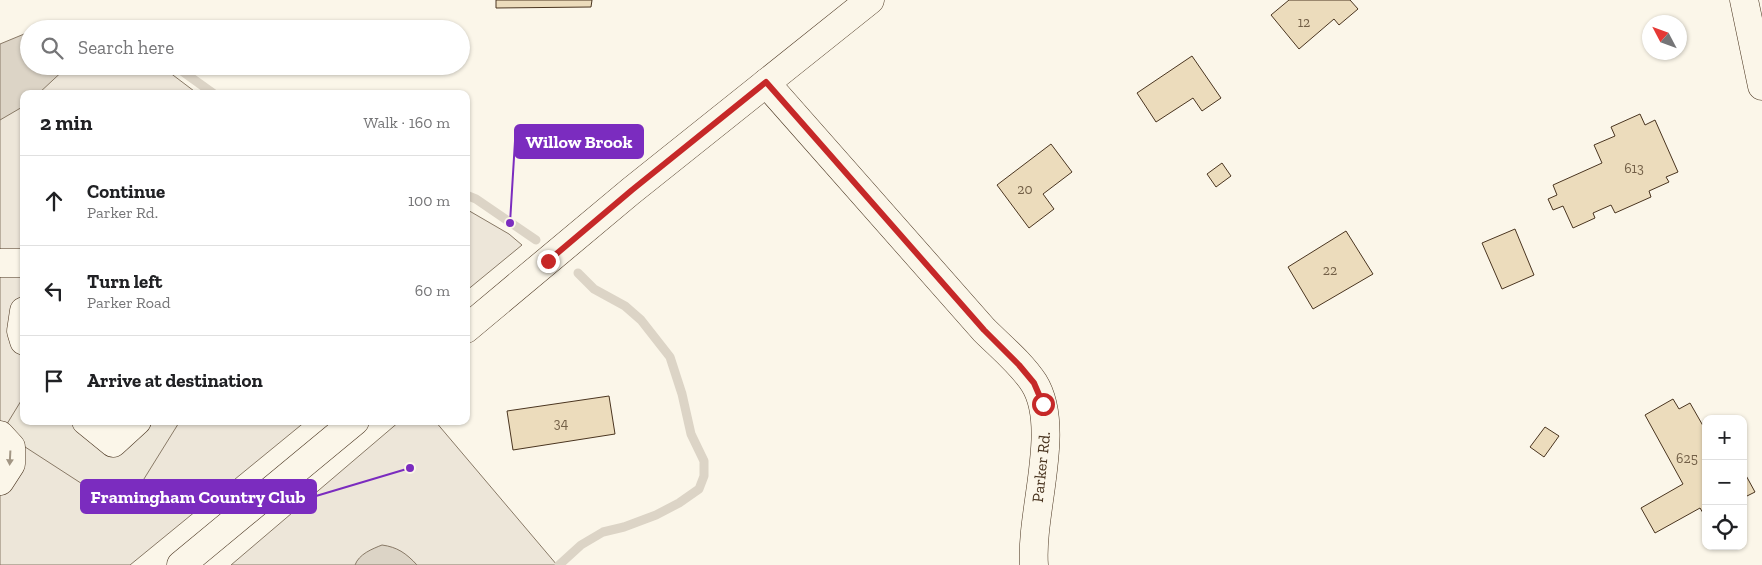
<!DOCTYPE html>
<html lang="en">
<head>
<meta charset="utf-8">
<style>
  body { margin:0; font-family:"Zilla Slab",serif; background:#f2f2f2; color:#202124 }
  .controls { position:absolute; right:15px; bottom:15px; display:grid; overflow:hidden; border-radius:10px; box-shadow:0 1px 4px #0004 }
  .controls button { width:45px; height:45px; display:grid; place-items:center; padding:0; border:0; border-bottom:1px solid #e0e0e0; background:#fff; color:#202124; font:25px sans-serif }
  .compass { position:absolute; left:1642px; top:15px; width:45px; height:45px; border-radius:50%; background:#fff; box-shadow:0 1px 4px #0004; rotate:311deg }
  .stop { position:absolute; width:15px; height:15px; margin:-11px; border:4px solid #c62828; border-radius:50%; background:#fff }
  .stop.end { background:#c62828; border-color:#fff; box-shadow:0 1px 5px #0008 }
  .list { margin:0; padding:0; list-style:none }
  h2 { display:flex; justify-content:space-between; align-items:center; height:65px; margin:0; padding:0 20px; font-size:21px }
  h2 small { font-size:16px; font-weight:400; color:#757577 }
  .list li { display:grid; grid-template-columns:32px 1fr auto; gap:15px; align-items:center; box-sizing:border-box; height:90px; padding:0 20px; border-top:1px solid #e0e0e0 }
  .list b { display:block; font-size:19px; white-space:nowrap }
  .list p { margin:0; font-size:16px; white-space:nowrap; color:#757577 }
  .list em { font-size:16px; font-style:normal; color:#757577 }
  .icon { flex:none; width:28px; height:28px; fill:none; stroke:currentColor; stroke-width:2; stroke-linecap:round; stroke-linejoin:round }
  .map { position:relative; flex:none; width:1762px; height:565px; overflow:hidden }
  .search { position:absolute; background:#fff; box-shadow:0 1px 4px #0004; left:20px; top:20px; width:450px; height:55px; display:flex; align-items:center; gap:12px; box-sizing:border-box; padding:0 18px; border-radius:28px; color:#757577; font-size:19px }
  .panel { position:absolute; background:#fff; box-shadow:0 1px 4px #0004; left:20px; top:90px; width:450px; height:335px; border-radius:10px }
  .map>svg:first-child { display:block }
  .green { fill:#ede6d9; stroke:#887966 }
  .parking { fill:#ede7d9; stroke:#887966 }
  .water { fill:#dcd4c6; stroke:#887966 }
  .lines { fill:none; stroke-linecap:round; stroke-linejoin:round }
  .stream { stroke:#dcd4c6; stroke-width:9 }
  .building { fill:#ecdcbc; stroke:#4a3520 }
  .minor-casing { stroke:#4a3520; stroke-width:29 }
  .minor { stroke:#fbf6e9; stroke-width:28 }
  .oneway { fill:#a29684 }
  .route { stroke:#c62828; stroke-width:6 }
  .labels { text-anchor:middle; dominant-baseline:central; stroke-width:4; stroke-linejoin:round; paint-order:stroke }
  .number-label { font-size:14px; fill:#725f47 }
  .street-label { font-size:16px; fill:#4a3520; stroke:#fbf6e9 }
  .leader { fill:none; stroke:#7b2cbf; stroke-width:2 }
  .callout-dot { fill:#7b2cbf; stroke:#fbf6e9; stroke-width:2 }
  .callout { fill:#7b2cbf; stroke:#7b2cbf; stroke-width:2 }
  .callout-label { font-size:18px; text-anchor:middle; font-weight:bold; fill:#fff }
</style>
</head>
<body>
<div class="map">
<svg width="1762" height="565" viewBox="0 0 1762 565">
  <rect width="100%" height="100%" fill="#fbf6e9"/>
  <g class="green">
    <polygon points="0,59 29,66 161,66 198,94 24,94 24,421 306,421 130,565 0,565"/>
    <polygon points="466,209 509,234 522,245 466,291"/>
    <polygon points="400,421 435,421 557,565 231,565"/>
  </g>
  <polygon class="parking" points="24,396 24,421 180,421 124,511 2,432"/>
  <g class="water">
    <polygon points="29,32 29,66 68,66 38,94 24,94 24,106 0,120 0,44"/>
    <path d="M382,545C397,547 406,553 417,565H355C359,554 372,549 382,545Z"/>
  </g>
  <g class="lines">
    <g class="stream">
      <polyline points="175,66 214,94"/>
      <polyline points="466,195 476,199 536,240"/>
      <polyline points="559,565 581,545 603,532 624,527 656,515 679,503 699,489 704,476 704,461 691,434 682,394 670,357 641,320 625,306 594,289 578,273"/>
    </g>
  </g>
  <g class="building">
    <polygon points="496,0 592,0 591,7 496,8"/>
    <polygon points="1289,0 1350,0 1358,9 1339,25 1334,19 1299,49 1271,15"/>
    <polygon points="1192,56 1221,98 1202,111 1193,98 1156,122 1137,93"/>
    <polygon points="1640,114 1645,125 1655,120 1678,172 1666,177 1669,182 1649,191 1651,197 1615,213 1611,205 1593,213 1595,218 1573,228 1563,206 1553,210 1548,199 1557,195 1553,185 1602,163 1594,145 1615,136 1611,127"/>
    <polygon points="1051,144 1072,172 1043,194 1054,209 1029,228 997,185"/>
    <polygon points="1222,163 1231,176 1216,187 1207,174"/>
    <polygon points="1515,229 1534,275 1502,289 1482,243"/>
    <polygon points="1346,231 1373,274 1313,309 1288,267"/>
    <polygon points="609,396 615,434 513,450 507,411"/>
    <polygon points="1673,399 1679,409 1690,403 1706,431 1706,518 1700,508 1655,533 1641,508 1683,484 1645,415"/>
    <polygon points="1545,427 1559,436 1544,457 1530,447"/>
    <polygon points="1743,470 1755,492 1743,498"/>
  </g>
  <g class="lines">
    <g class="minor-casing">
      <g id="minor">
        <polyline points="1744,0 1762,86"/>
        <path d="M766,83L984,330C1000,346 1021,363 1034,383C1062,428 1030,512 1034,565"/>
        <polyline points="0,263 24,263"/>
        <polyline points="24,311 21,331 24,341"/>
        <polyline points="466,329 631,191 870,0"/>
        <polyline points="86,421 113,443 137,421"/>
        <polyline points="0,435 11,447 11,464 0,481"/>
        <polyline points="181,565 355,421"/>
      </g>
    </g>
    <use href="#minor" class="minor"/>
  </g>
  <defs><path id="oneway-solid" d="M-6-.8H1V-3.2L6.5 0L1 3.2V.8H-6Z" transform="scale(1.25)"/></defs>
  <use class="oneway" href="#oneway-solid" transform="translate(10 458) rotate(93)"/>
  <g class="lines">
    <polyline class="route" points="548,261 632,190 766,82 984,330 1019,365 1034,383 1043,404"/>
  </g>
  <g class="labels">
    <g class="number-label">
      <text x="1304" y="22">12</text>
      <text x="1634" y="168">613</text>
      <text x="1025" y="189">20</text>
      <text x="1330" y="270">22</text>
      <text x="561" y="423">34</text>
      <text x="1687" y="458">625</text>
    </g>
    <g class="street-label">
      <text transform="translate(1041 467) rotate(-84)">Parker Rd.</text>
    </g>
  </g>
  <path class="leader" d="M510 223L515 141M410 468L316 496"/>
  <g class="callout-dot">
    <circle cx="510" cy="223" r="5"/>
    <circle cx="410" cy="468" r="5"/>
  </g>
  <g class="callout">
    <rect x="515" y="125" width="128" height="33" rx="5"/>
    <rect x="81" y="480" width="235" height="33" rx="5"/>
  </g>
  <g class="callout-label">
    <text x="579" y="148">Willow Brook</text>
    <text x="198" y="503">Framingham Country Club</text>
  </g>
</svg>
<div class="controls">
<button>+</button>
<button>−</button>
<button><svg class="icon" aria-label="locate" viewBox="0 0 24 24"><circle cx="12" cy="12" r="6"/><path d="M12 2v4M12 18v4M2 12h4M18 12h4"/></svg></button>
</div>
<svg class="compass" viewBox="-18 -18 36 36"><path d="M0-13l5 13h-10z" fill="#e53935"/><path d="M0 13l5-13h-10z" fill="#757577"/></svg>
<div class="stop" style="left:1043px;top:404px"></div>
<div class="stop end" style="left:548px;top:261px"></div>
<div class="search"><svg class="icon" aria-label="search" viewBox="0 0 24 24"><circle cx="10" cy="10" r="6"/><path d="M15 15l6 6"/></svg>Search here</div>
<section class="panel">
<h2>2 min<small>Walk · 160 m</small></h2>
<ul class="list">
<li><svg class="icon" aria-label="ahead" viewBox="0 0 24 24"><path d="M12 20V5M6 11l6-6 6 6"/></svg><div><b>Continue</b><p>Parker Rd.</p></div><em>100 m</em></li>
<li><svg class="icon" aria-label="left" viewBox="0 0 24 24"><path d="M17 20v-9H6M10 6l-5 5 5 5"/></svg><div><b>Turn left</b><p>Parker Road</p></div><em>60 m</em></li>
<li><svg class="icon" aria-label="arrive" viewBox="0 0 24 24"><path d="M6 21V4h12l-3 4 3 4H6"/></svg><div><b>Arrive at destination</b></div></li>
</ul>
</section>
</div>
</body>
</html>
